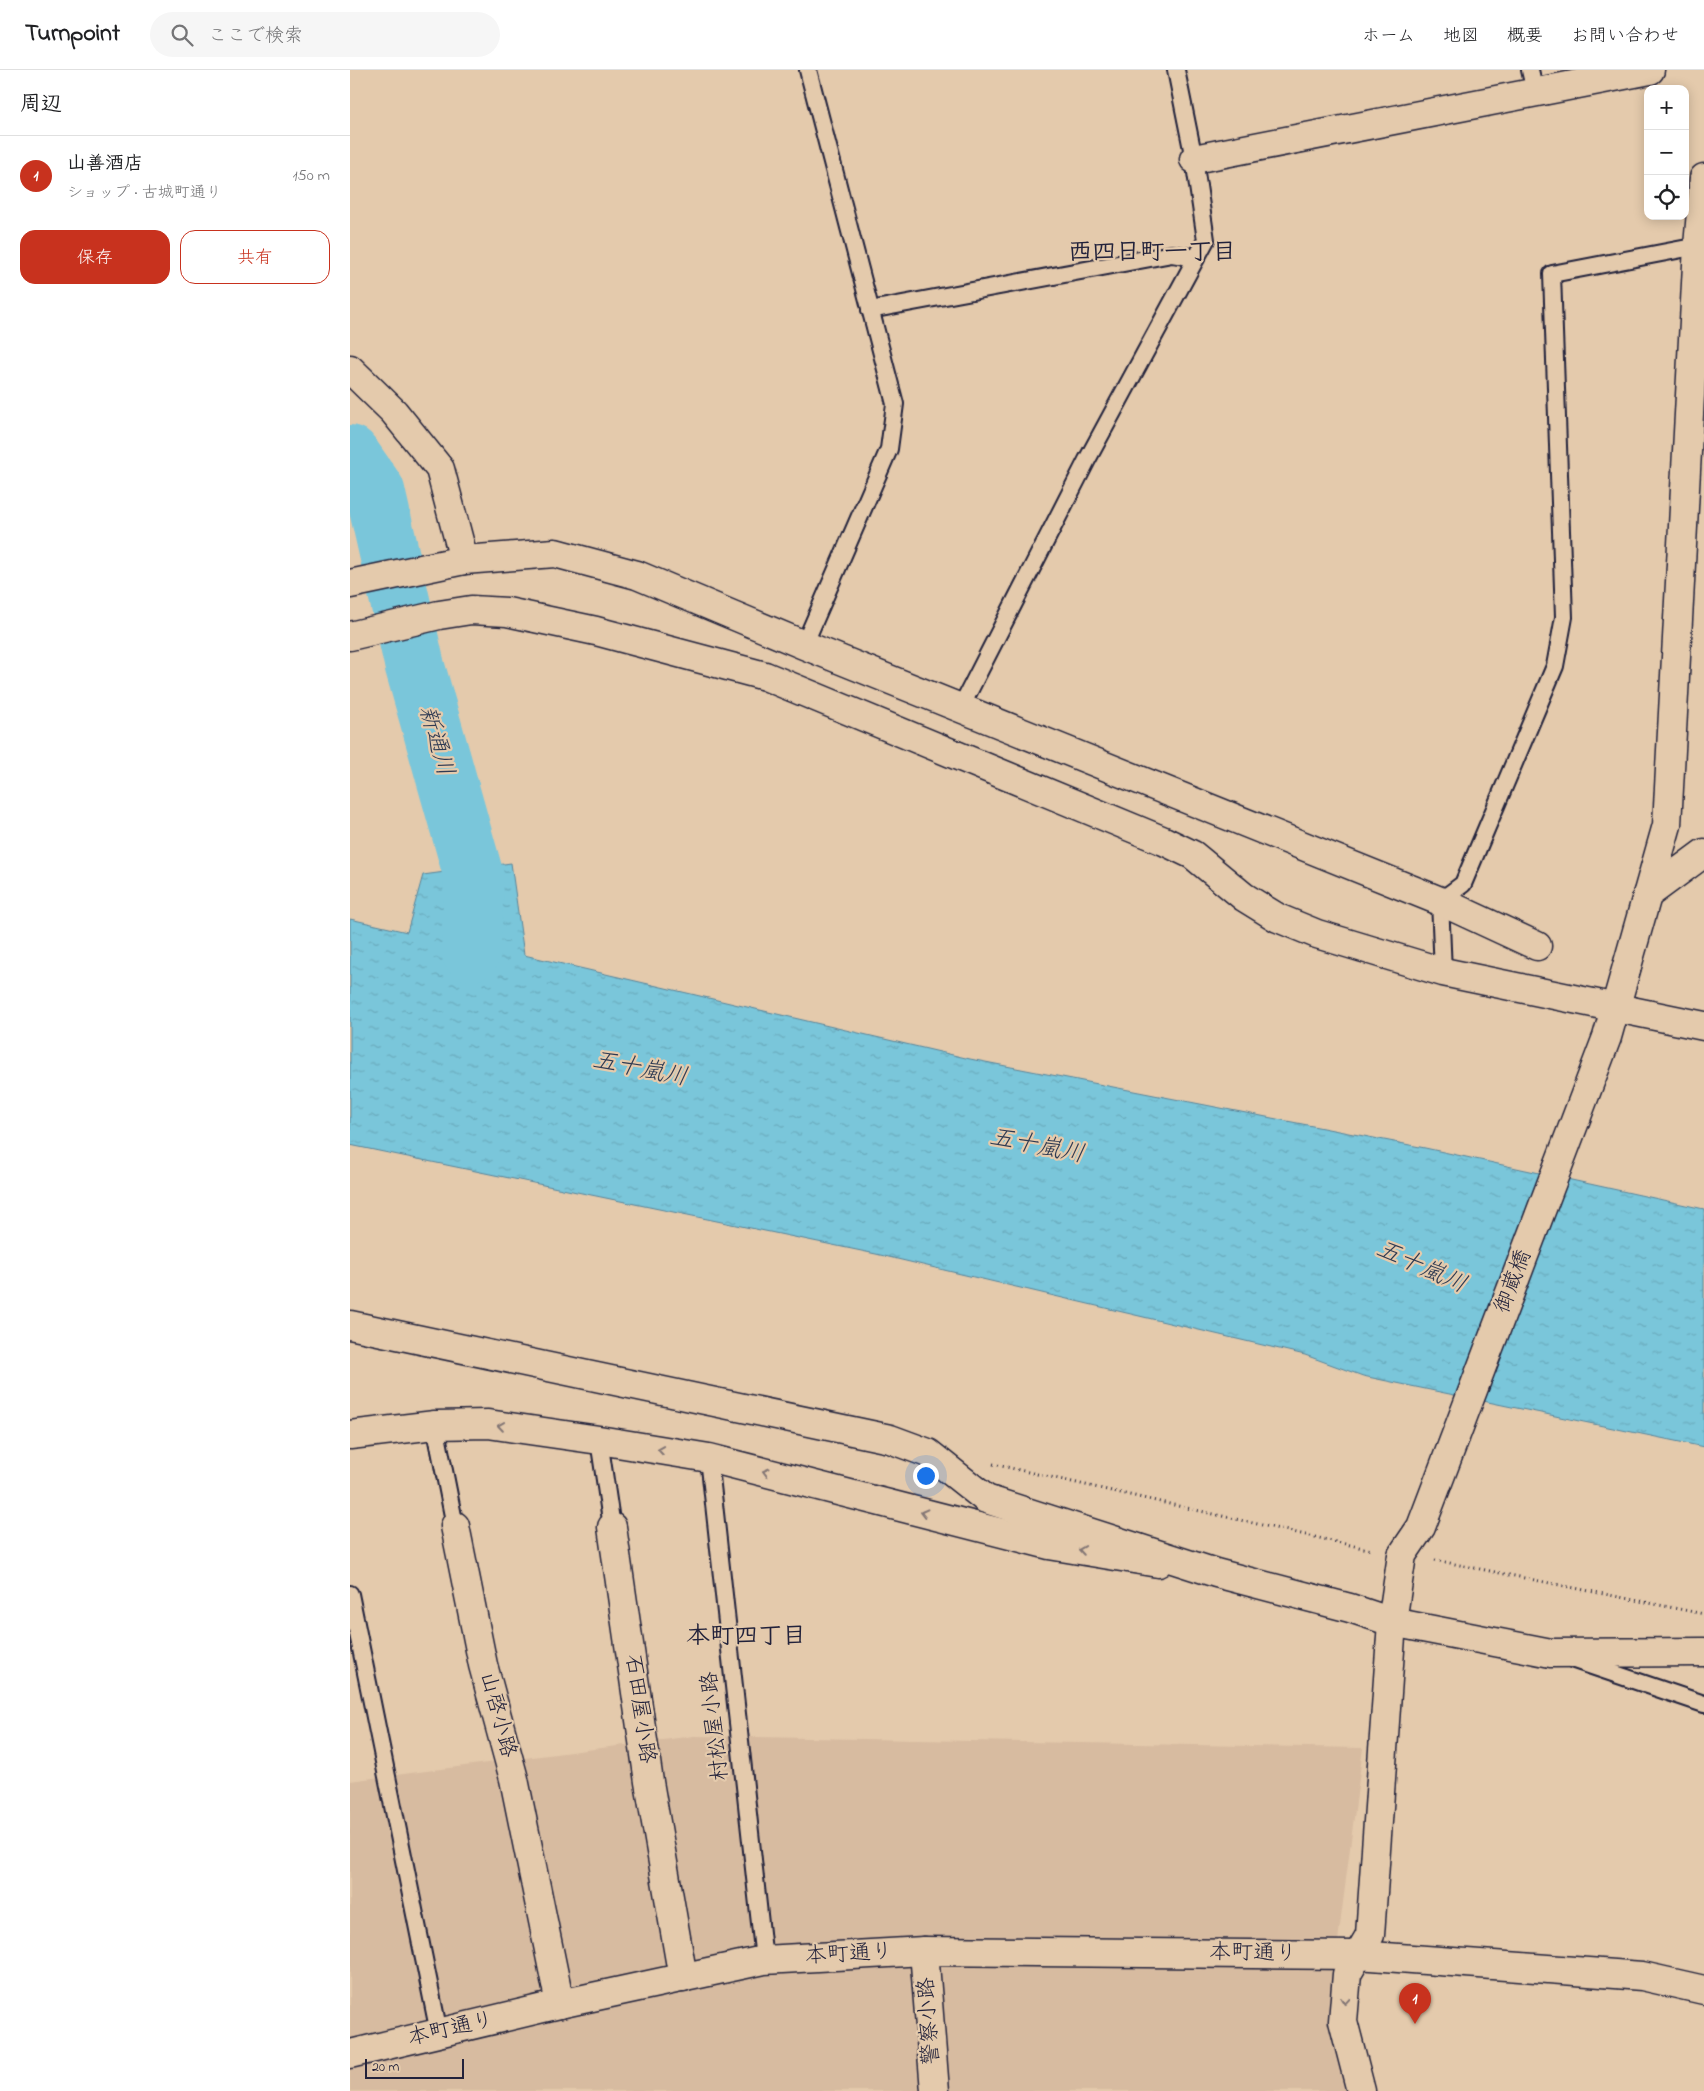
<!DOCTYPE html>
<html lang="ja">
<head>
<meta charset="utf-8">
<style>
  body { margin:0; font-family:"Indie Flower","Klee One",sans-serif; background:#f6f6f6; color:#202124 }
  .controls { position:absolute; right:15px; top:15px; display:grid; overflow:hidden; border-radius:10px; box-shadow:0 2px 12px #0003 }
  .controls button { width:45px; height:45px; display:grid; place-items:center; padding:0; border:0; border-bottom:1px solid #e0e0e0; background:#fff; color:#202124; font:25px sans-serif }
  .scale { position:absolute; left:15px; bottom:12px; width:99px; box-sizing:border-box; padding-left:5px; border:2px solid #22223b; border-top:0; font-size:14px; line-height:18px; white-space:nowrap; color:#22223b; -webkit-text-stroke:4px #e4caac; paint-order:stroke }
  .you { position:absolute; left:575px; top:1405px; width:18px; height:18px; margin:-12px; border:4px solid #fff; border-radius:50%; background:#1a73e8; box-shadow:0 0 0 8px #1a73e833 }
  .badge { display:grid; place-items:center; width:32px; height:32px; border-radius:50%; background:#c8321e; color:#fff; font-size:16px; font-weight:700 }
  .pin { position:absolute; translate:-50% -41px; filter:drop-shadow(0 1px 2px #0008) }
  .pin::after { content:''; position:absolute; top:26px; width:18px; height:15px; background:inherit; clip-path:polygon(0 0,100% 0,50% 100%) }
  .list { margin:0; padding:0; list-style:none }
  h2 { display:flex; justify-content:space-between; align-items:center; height:65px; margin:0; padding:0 20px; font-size:21px }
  h2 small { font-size:16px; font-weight:400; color:#757577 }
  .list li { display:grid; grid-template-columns:32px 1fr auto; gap:15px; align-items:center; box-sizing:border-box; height:80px; padding:0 20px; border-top:1px solid #e0e0e0 }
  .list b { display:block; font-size:19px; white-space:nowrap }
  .list p { margin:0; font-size:16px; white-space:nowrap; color:#757577 }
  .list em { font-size:16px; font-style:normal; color:#757577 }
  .actions { display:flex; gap:10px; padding:15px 20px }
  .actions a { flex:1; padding:11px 0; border:1px solid #c8321e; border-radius:15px; text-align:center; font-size:18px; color:#c8321e }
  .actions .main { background:#c8321e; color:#fff }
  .icon { flex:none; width:28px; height:28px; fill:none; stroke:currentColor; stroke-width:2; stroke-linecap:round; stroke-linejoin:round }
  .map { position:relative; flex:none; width:1354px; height:2021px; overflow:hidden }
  header { display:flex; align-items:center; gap:30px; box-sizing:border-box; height:70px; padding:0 25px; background:#fff; border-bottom:1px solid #e0e0e0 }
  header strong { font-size:24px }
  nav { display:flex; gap:28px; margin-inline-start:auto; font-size:18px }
  .search { width:350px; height:45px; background:#f6f6f6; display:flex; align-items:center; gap:12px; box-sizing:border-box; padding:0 18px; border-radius:28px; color:#757577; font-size:19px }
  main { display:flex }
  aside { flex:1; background:#fff }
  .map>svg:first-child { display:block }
  .built { fill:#d7bba0 }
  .water { fill:url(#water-ripples); stroke:#57849a }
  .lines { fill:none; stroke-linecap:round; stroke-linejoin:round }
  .river { stroke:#7ac6da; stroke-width:60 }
  .lane-casing { stroke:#22223b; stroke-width:20 }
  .street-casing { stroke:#22223b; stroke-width:31 }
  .secondary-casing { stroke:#22223b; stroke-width:31 }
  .path { stroke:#22223b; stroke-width:3; stroke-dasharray:1 4; stroke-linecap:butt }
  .lane { stroke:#e4caac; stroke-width:16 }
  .street { stroke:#e4caac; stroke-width:28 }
  .secondary { stroke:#e4caac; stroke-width:28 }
  .oneway { stroke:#837674 }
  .labels { text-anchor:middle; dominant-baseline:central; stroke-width:4.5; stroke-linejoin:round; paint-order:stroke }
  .street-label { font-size:22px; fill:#22223b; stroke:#e4caac }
  .neighbourhood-label { font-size:24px; font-weight:bold; fill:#22223b; stroke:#e4caac }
  .water-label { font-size:24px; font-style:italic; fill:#2f3b53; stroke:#e4caac }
</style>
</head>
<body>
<header>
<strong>Turnpoint</strong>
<div class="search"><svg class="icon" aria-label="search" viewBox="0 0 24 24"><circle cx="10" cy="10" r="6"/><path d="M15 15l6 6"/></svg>ここで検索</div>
<nav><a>ホーム</a><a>地図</a><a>概要</a><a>お問い合わせ</a></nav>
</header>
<main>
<aside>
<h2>周辺<small></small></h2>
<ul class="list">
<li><span class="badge">1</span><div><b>山善酒店</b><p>ショップ · 古城町通り</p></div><em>150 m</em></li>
</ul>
<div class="actions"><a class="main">保存</a><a>共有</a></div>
</aside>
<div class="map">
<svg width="1354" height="2021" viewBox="0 0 1354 2021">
  <defs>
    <pattern id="water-ripples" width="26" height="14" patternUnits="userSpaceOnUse" patternTransform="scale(1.25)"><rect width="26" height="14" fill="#7ac6da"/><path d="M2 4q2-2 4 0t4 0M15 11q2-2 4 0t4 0" fill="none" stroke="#69aabc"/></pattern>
  </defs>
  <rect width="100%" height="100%" fill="#e4caac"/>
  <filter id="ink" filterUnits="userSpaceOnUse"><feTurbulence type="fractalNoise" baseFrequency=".02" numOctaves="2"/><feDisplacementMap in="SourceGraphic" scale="10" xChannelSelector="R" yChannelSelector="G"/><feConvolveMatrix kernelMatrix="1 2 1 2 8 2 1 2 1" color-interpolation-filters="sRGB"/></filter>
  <g filter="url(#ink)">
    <polygon class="built" points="344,1666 1013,1678 978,1948 996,2021 0,2021 0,1711"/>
    <polygon class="water" points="161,793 174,885 620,989 1075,1078 1354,1139 1354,1377 1013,1306 955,1285 526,1184 0,1075 0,849 57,862 73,805"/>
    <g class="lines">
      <polyline class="river" points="0,385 25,421 65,597 124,807 121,881"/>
      <g class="lane-casing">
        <g id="lane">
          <polyline points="1180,0 1185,22"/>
          <polyline points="520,240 822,184 846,188"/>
          <polyline points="454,575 539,379 545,334 458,0"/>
          <polyline points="611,637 737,390 856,170 844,89 826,0"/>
          <polyline points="1093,902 1090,831 1113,814 1205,596 1214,547 1202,204 1348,176"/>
          <polyline points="85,1355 105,1456"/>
          <polyline points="249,1370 262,1457"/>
          <polyline points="359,1388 414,1890"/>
          <polyline points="0,1524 89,1963"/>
          <polyline points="1224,1590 1354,1634"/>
        </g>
      </g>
      <g class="street-casing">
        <g id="street">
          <polyline points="844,89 1300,0"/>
          <polyline points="0,299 44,342 90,399 114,490"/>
          <polyline points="0,514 114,490 205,483 287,505 454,575 1090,831 1187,876"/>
          <polyline points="1297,825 1354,783"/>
          <polyline points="0,1365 85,1355 138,1354 249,1370 359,1388 699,1475 808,1493"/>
          <polyline points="105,1456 133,1595 164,1709 210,1934"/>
          <polyline points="262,1457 299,1712 333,1908"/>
        </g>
      </g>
      <g class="secondary-casing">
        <g id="secondary">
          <polyline points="0,566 89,545 121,540 157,542 246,561 415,606 814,771 843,785 894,827 928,848 967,864 1093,902 1354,956"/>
          <polyline points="0,1255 540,1369 578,1383 636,1429 866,1503 1000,1538 1042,1552 1201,1583 1354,1582"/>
          <polyline points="574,1881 585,2021"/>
          <polyline points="0,1984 210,1934 414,1890 574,1881 1008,1885 1292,1906 1354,1920"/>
          <polyline points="1011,2021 993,1951 997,1904 1020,1865 1042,1552 1052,1485 1071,1457 1257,967 1317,755 1348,176 1354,108"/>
        </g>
      </g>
      <g class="path">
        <polyline points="643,1394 1022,1480"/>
        <polyline points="1085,1490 1354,1544"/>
      </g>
      <use href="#lane" class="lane"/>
      <use href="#street" class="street"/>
      <use href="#secondary" class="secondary"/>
    </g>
    <defs><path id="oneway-chevron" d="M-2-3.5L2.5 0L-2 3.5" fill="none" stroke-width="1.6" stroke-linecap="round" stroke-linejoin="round" transform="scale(1.25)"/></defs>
    <g class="oneway">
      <use href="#oneway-chevron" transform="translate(151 1356) rotate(-172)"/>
      <use href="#oneway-chevron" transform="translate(311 1380) rotate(-171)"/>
      <use href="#oneway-chevron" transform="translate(416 1402) rotate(-166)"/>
      <use href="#oneway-chevron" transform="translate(574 1443) rotate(-166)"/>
      <use href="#oneway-chevron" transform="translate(732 1480) rotate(-171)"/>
      <use href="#oneway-chevron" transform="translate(995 1931) rotate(95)"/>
    </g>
  </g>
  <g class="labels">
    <g class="street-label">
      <text transform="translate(1164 1212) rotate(-69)">御蔵橋</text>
      <text transform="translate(289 1639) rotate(82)">石田屋小路</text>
      <text transform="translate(147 1645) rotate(75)">山啓小路</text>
      <text transform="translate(366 1656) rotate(-96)">村松屋小路</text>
      <text transform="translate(903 1884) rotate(1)">本町通り</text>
      <text transform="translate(499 1885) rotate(-3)">本町通り</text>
      <text transform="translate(580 1951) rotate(-94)">警察小路</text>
      <text transform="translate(101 1960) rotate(-13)">本町通り</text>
    </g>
    <g class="neighbourhood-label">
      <text x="802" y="183">西四日町一丁目</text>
      <text x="396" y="1567">本町四丁目</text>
    </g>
    <g class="water-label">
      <text transform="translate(85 671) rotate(74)">新通川</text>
      <text transform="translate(290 1000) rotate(11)">五十嵐川</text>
      <text transform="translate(687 1077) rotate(11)">五十嵐川</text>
      <text transform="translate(1071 1198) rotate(24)">五十嵐川</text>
    </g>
  </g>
</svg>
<div class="controls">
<button>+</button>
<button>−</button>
<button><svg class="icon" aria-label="locate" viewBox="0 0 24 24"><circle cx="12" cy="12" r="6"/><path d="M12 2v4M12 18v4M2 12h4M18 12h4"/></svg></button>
</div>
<div class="scale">20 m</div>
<div class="you"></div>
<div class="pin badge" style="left:1065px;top:1954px">1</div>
</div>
</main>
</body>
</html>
